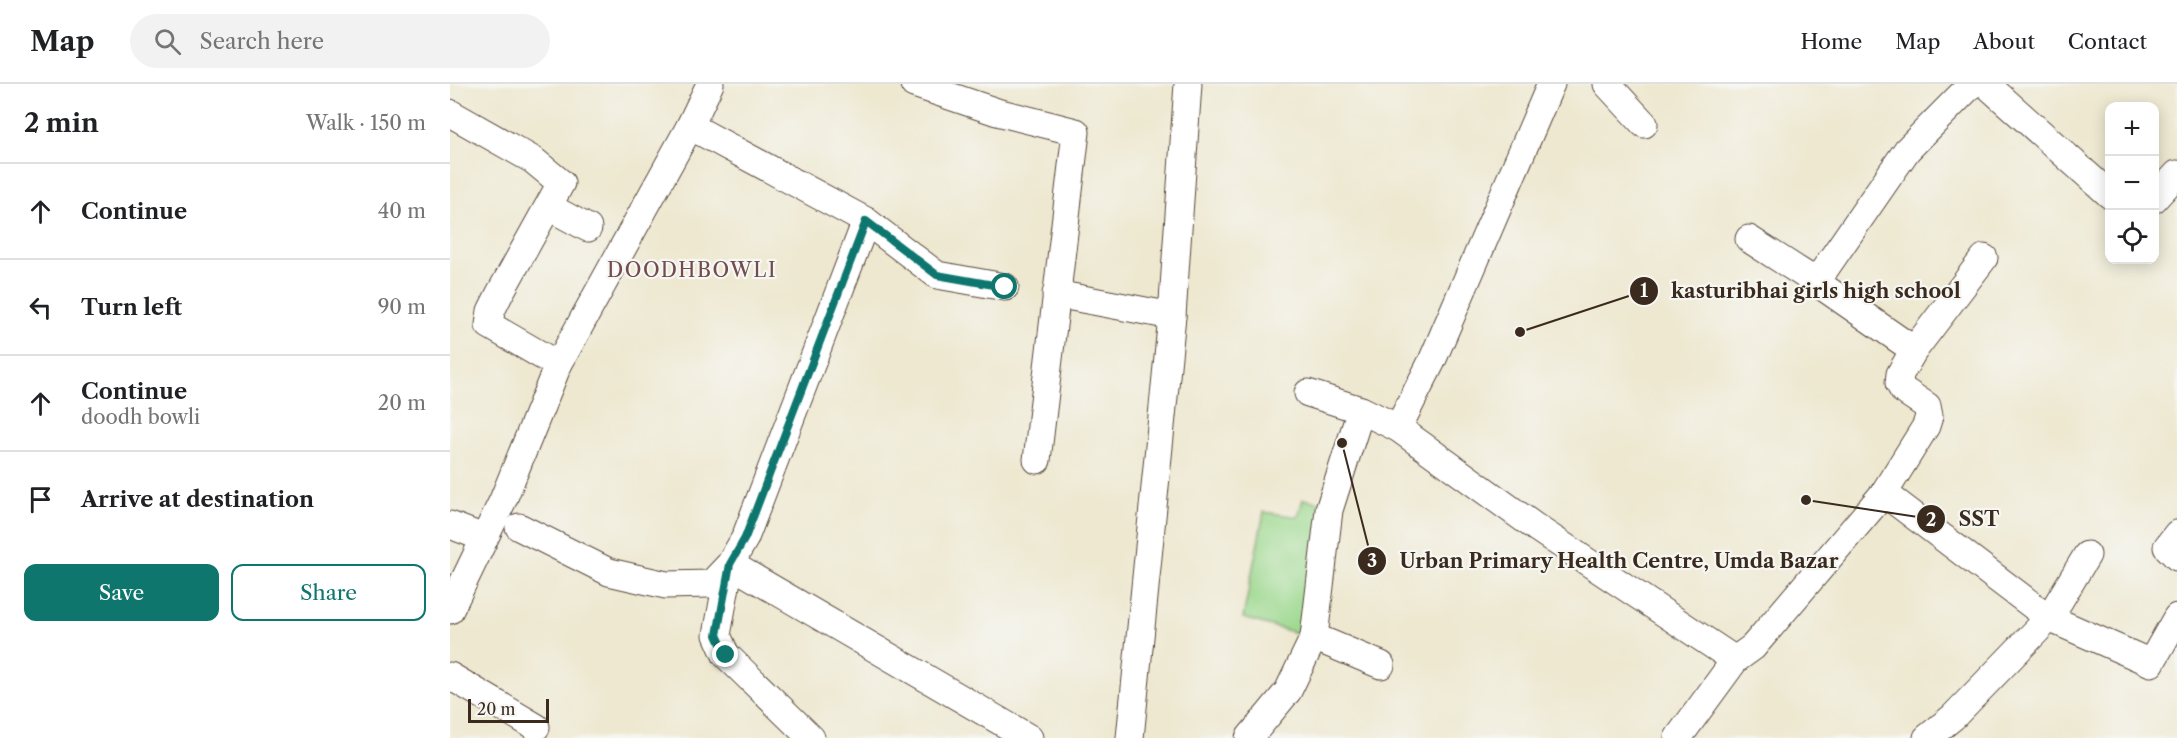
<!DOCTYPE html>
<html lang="en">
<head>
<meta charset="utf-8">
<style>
  body { margin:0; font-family:"Libre Caslon Text",serif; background:#f2f2f2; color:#202124 }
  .controls { position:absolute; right:18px; top:18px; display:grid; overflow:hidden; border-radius:12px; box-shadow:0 3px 15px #0003 }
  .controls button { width:54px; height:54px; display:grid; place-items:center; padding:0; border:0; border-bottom:2px solid #e0e0e0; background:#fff; color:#202124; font:30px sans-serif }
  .scale { position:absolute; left:18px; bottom:15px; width:81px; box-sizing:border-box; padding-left:6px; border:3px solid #3b2a1e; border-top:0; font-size:16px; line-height:21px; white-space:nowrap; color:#3b2a1e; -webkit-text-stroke:4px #f6f6f2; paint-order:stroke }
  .stop { position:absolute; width:18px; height:18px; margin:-14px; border:4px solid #0f766e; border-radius:50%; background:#fff }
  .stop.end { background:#0f766e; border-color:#fff; box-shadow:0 2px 6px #0008 }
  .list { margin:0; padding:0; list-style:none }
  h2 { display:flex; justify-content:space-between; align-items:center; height:78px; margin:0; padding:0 24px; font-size:26px }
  h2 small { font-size:20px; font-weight:400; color:#757577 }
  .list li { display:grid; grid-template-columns:39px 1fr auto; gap:18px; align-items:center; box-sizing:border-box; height:96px; padding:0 24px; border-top:2px solid #e0e0e0 }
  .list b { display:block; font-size:22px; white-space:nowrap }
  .list p { margin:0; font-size:20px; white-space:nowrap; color:#757577 }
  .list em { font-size:20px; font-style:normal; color:#757577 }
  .actions { display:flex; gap:12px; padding:18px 24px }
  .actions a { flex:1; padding:14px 0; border:2px solid #0f766e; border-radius:12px; text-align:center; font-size:21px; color:#0f766e }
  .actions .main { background:#0f766e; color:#fff }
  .icon { flex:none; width:33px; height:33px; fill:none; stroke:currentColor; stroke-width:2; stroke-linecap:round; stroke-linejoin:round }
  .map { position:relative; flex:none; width:1727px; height:654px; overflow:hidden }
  header { display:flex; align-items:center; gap:36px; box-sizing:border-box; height:84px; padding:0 30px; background:#fff; border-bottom:2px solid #e0e0e0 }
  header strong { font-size:28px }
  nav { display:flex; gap:33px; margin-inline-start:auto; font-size:21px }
  .search { width:420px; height:54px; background:#f2f2f2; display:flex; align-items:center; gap:15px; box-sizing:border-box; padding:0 21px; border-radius:33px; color:#757577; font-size:22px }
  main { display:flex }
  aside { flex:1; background:#fff }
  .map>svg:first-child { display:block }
  .green { fill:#9bd88d; stroke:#6b8156; stroke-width:1.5 }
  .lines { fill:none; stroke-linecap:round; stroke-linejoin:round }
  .street-casing { stroke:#564639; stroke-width:29 }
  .street { stroke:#fff; stroke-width:27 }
  .route { stroke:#0f766e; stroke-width:8 }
  .labels { text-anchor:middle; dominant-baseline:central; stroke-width:4.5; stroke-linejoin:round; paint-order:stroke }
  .neighbourhood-label { font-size:20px; letter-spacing:1.5px; fill:#724c4e; stroke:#f6f6f2 }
  .leader { fill:none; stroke:#3b2a1e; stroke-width:2 }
  .callout-dot { fill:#3b2a1e; stroke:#f6f6f2; stroke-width:2 }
  .mark-label { font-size:18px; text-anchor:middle; font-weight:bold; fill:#fff }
  .callout-label { font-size:20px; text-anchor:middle; font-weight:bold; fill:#3b2a1e; stroke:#f6f6f2; stroke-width:4.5; stroke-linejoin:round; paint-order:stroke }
</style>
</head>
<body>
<header>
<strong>Map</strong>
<div class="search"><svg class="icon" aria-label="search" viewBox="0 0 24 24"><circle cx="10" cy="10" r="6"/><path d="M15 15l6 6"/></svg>Search here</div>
<nav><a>Home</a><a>Map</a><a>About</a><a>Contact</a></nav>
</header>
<main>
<aside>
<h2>2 min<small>Walk · 150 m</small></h2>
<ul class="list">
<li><svg class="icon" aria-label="ahead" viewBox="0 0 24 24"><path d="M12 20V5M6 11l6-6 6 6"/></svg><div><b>Continue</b></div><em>40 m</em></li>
<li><svg class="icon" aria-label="left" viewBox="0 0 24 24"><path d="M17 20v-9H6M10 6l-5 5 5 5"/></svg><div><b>Turn left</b></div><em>90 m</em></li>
<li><svg class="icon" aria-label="ahead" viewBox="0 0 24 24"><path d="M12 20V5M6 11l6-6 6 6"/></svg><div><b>Continue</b><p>doodh bowli</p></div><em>20 m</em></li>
<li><svg class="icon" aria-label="arrive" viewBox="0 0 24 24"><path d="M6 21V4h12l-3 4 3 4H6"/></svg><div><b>Arrive at destination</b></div></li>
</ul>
<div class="actions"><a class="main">Save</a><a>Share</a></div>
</aside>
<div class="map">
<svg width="1727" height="654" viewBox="0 0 1727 654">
  <rect width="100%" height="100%" fill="#f6f6f2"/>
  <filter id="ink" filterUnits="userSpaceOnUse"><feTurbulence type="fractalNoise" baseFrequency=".0167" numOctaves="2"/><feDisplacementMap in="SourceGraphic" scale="12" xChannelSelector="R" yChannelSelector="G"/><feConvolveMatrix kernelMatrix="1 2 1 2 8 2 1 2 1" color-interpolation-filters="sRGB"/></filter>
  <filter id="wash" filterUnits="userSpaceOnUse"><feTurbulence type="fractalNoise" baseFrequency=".008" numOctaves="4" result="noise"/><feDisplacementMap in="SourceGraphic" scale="24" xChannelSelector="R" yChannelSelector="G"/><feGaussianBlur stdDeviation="1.35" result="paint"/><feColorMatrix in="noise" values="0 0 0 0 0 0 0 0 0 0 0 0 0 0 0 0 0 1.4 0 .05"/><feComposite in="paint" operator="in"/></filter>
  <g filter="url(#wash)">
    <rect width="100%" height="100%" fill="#eee8d0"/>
    <polygon class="green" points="853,415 875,419 850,550 793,534 814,428 848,433"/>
  </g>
  <g filter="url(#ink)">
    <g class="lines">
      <g class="street-casing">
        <g id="street">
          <polyline points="464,0 547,28 626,48 587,376"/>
          <polyline points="1101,0 982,277 948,344 1088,445 1285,576 1303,563 1434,409 1599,534 1637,471"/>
          <polyline points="1157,0 1194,40"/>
          <polyline points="1536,0 1660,111"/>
          <polyline points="0,29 83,76 111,99 50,209 41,227 39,241 108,281"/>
          <polyline points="240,42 416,137 487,191 555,203"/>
          <polyline points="1704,115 1727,90"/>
          <polyline points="99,123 138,144"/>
          <polyline points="1299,155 1366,198"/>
          <polyline points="606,210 722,232"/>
          <polyline points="1464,266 1534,174"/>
          <polyline points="858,309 911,326 948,344"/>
          <polyline points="1434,409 1476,342 1479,332 1477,322 1453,306 1449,299 1450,290 1464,266 1366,198 1457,66 1522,0"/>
          <polyline points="0,441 34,454"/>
          <polyline points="69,443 159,488 216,501 261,500 280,480 295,454 416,137"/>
          <polyline points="1727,450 1717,463 1727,473"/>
          <polyline points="0,526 53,416 108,281 240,42 260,0"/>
          <polyline points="864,553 931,581"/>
          <polyline points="0,592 86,643"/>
          <polyline points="361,654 276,571 267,551 280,480 579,654"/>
          <polyline points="680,654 722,232 738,0"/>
          <polyline points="799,654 838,607 864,553 879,426 911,326"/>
          <polyline points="1228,654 1285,576"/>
          <polyline points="1477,654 1503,633 1599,534 1701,579 1727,533"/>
        </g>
      </g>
      <use href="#street" class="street"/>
    </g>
  </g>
  <g class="lines" filter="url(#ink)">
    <polyline class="route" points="276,571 267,551 280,480 295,454 416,137 487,191 555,203"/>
  </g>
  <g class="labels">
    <g class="neighbourhood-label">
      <text x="242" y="186">DOODHBOWLI</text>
    </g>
  </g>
  <path class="leader" d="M1070 248L1194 207M1356 416L1481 435M892 359L922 477"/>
  <g class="callout-dot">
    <circle cx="1070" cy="248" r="6"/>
    <circle cx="1356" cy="416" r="6"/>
    <circle cx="892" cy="359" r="6"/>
    <circle cx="1194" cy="207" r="15"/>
    <circle cx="1481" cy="435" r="15"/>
    <circle cx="922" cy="477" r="15"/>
  </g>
  <g class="mark-label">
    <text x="1194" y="213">1</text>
    <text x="1481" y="442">2</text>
    <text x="922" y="483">3</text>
  </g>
  <g class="callout-label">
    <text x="1366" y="214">kasturibhai girls high school</text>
    <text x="1529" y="442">SST</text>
    <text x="1169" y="484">Urban Primary Health Centre, Umda Bazar</text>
  </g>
</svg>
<div class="controls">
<button>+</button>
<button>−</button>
<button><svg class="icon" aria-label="locate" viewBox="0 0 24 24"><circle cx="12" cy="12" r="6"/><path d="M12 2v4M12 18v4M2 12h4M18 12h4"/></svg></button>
</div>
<div class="scale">20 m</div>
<div class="stop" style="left:555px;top:203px"></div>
<div class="stop end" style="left:276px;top:571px"></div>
</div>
</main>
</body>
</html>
